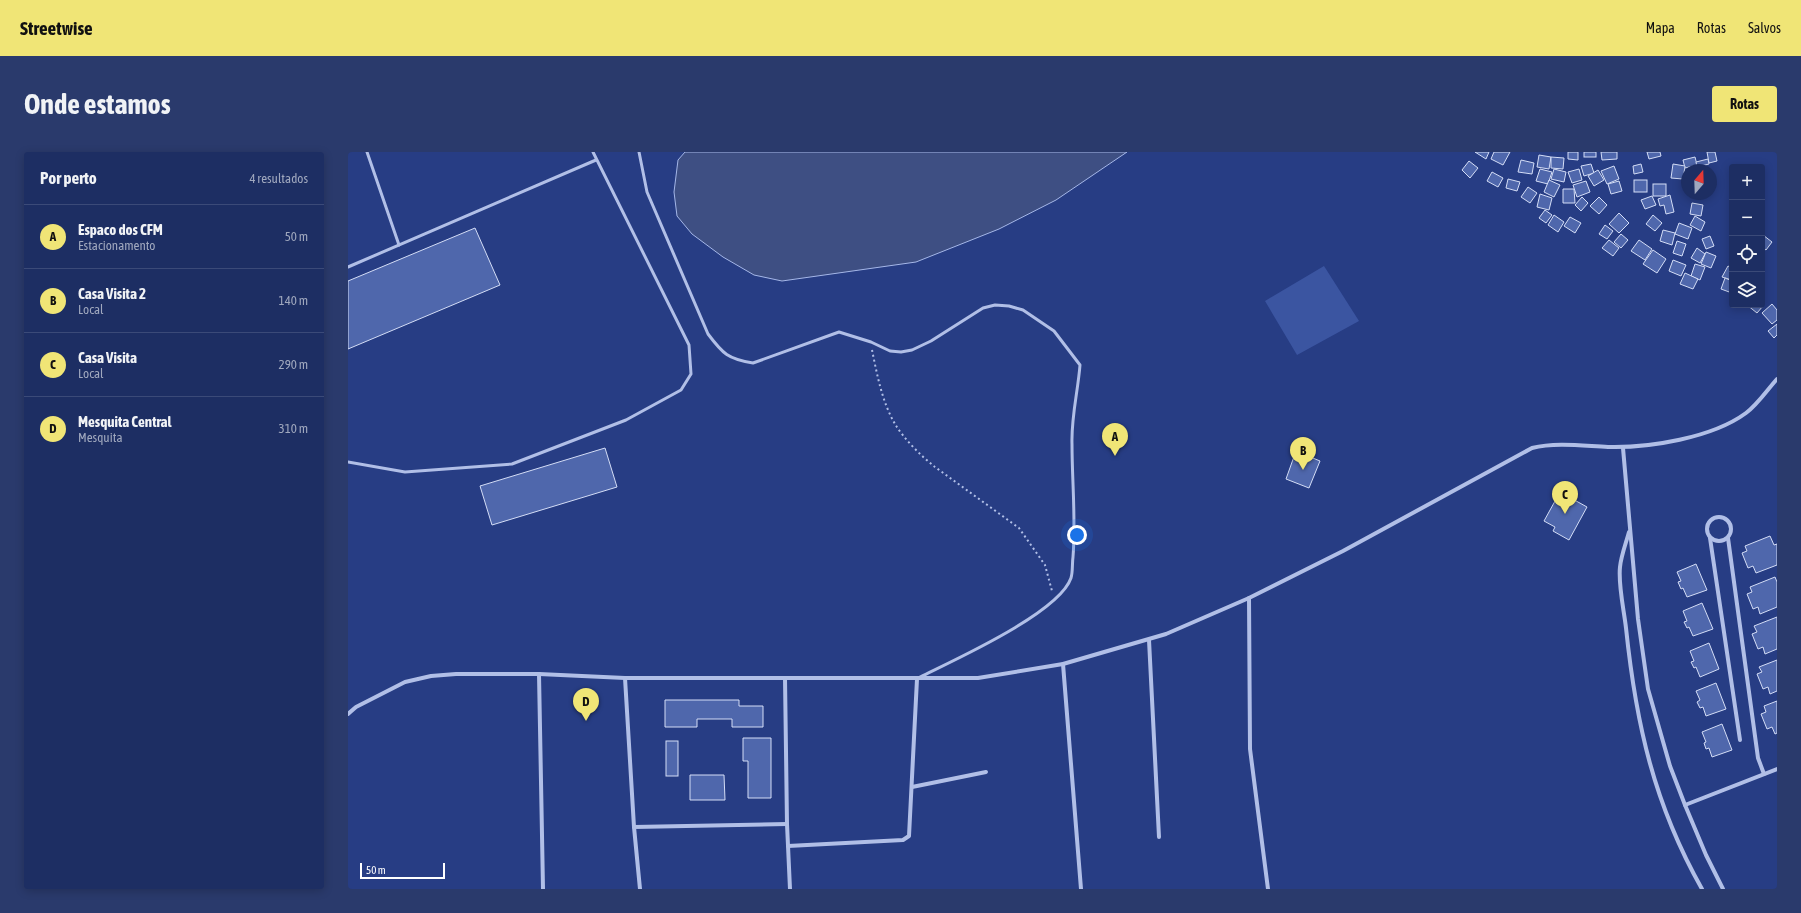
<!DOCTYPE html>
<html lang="pt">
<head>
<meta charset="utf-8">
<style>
  body { margin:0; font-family:"Asap Condensed",sans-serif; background:#2a3a6c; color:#f1f3f6 }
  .controls { position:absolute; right:12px; top:12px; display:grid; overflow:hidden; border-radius:4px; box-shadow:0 2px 10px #0003 }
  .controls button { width:36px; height:36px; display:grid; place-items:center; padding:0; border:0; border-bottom:1px solid #3b4a78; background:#1d2e63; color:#f1f3f6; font:20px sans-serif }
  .compass { position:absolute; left:1333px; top:12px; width:36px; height:36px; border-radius:50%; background:#1d2e63; box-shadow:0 2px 10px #0003; rotate:19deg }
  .scale { position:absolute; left:12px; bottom:10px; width:85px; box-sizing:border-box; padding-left:4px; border:2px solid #fff; border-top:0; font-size:11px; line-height:14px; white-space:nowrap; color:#fff; -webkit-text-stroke:3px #273d84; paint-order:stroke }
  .you { position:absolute; left:729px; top:383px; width:14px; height:14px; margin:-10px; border:3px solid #fff; border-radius:50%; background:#1a73e8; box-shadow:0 0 0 6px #1a73e833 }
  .badge { display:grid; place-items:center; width:26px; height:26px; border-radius:50%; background:#f0e576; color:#111; font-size:13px; font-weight:700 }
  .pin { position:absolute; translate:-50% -33px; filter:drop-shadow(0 1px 2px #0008) }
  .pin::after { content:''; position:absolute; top:21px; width:14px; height:12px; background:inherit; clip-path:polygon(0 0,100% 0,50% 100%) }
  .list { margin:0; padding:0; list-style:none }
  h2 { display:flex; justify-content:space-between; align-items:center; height:52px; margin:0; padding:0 16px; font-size:17px }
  h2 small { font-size:13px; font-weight:400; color:#a0a8be }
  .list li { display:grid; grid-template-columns:26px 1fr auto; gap:12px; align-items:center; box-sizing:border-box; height:64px; padding:0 16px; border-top:1px solid #3b4a78 }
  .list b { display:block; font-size:15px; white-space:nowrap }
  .list p { margin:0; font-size:13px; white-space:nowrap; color:#a0a8be }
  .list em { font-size:13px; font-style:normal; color:#a0a8be }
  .icon { flex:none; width:22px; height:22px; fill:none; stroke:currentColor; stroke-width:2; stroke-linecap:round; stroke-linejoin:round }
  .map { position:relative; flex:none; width:1429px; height:737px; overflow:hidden; border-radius:4px }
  header { display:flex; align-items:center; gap:24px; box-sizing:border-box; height:56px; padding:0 20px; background:#f0e576; color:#111 }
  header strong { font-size:19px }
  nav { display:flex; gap:22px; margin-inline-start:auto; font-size:14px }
  .intro { display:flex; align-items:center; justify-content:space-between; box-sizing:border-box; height:96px; padding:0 24px }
  h1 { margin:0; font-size:28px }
  .button { padding:10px 18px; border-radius:4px; background:#f0e576; color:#111; font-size:14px; font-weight:700 }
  main { display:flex; gap:24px; padding:0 24px }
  aside { flex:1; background:#1d2e63; border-radius:4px; box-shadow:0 2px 10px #0003 }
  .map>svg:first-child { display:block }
  .green { fill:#3b55a1 }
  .water { fill:#3e4f83; stroke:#a5b7e8 }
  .building { fill:#4f67ac; stroke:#d4ddf6 }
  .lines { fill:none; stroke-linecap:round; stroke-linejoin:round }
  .path { stroke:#b1bfe7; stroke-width:2; stroke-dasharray:2 3; stroke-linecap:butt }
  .lane { stroke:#b1bfe7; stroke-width:3 }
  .street { stroke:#b1bfe7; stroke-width:4 }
</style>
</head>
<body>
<header>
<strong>Streetwise</strong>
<nav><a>Mapa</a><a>Rotas</a><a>Salvos</a></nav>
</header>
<div class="intro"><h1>Onde estamos</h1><a class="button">Rotas</a></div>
<main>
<aside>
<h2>Por perto<small>4 resultados</small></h2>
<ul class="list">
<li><span class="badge">A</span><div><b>Espaco dos CFM</b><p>Estacionamento</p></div><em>50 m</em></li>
<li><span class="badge">B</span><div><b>Casa Visita 2</b><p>Local</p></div><em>140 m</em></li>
<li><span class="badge">C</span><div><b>Casa Visita</b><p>Local</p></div><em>290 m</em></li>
<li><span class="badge">D</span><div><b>Mesquita Central</b><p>Mesquita</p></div><em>310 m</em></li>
</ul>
</aside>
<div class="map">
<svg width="1429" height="737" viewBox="0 0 1429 737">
  <rect width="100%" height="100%" fill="#273d84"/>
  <polygon class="green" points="976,114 1011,169 949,203 917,149"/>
  <polygon class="water" points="337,0 779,0 708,48 651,77 568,110 434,129 406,123 375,105 344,82 329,64 326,40 330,8"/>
  <g class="building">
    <polygon points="1127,0 1141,0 1138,7"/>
    <polygon points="1146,0 1162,0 1155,13 1143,7"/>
    <polygon points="1220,0 1230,0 1230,8 1220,7"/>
    <rect x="1236" y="0" width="12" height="5"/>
    <polygon points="1253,0 1269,0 1269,7 1254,8"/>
    <polygon points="1299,0 1312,0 1313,4 1301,7"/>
    <polygon points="1359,0 1367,0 1369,9 1361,11"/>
    <polygon points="1191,3 1203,5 1201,17 1189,15"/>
    <polygon points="1203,5 1216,6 1215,17 1203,16"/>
    <polygon points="1347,5 1349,13 1337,16 1335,8"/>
    <polygon points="1360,7 1361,12 1349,15 1348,10"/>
    <polygon points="1173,8 1186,11 1184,22 1170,20"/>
    <polygon points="1121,9 1130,16 1122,26 1114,18"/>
    <polygon points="1243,12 1246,21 1236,24 1233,14"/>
    <polygon points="1293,12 1295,20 1286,22 1285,14"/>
    <polygon points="1325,12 1337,14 1335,27 1323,26"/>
    <polygon points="1266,14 1271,27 1259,32 1253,19"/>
    <polygon points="1192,17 1204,20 1200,32 1188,29"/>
    <polygon points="1206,17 1218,20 1216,30 1203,27"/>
    <polygon points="1231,17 1234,28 1224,31 1220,20"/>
    <polygon points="1250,18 1256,28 1246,34 1240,24"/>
    <polygon points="1144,20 1155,26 1150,35 1139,29"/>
    <polygon points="1160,27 1172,30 1169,39 1158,36"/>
    <polygon points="1201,28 1212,33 1206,45 1196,40"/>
    <rect x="1286" y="28" width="13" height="12"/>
    <polygon points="1238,29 1242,40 1229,45 1225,33"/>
    <polygon points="1271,29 1274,39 1263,42 1260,32"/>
    <rect x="1305" y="32" width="13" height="12"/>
    <polygon points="1180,35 1189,41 1182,51 1173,45"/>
    <polygon points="1215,37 1226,37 1227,51 1215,51"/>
    <polygon points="1192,42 1204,46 1201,58 1189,55"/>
    <polygon points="1322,43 1326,60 1318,62 1316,53 1312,54 1310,47"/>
    <polygon points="1304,44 1308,53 1297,57 1293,48"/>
    <polygon points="1234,45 1240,51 1233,59 1227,53"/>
    <polygon points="1251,45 1259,53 1251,62 1242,54"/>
    <polygon points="1344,51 1355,53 1353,64 1342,62"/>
    <polygon points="1197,58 1204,63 1198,71 1191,66"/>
    <polygon points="1271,61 1281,71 1271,81 1261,72"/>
    <polygon points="1206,63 1216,70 1210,80 1200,73"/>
    <polygon points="1305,63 1314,71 1307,79 1298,72"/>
    <polygon points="1347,64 1357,70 1353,79 1342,73"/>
    <polygon points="1222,65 1233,71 1227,81 1216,74"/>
    <polygon points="1331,71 1344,76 1340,87 1327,82"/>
    <polygon points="1257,73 1265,79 1259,87 1251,82"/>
    <polygon points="127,76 152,133 0,197 0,129"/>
    <polygon points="1315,78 1327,81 1324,93 1312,89"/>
    <polygon points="1273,82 1280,88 1273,96 1266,90"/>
    <polygon points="1415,83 1424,90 1418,98 1414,95"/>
    <polygon points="1362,84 1366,94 1358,97 1354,87"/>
    <polygon points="1261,88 1271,96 1265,104 1254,96"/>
    <polygon points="1291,88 1304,97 1297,108 1283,99"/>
    <polygon points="1329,89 1338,92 1334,104 1325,101"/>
    <polygon points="1349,96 1357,102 1352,111 1343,106"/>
    <polygon points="1305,98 1318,107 1309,121 1295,112"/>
    <polygon points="1358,100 1368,104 1363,116 1353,112"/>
    <polygon points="1325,108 1338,113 1333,124 1321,119"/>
    <polygon points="1347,112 1357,115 1352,128 1343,124"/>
    <polygon points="1380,114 1384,116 1384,128 1374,125"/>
    <polygon points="1337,121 1350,127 1345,137 1332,132"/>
    <polygon points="1377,126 1384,129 1384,141 1373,137"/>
    <polygon points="1424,152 1429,158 1429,168 1424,172 1414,161"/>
    <polygon points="1399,153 1413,153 1415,154 1409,161"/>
    <polygon points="1429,172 1429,183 1426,186 1420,179"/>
    <polygon points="257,296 269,335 144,373 132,334"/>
    <polygon points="948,299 972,309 961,336 938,327"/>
    <polygon points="1212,340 1239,355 1221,388 1205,379 1207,375 1196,369"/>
    <polygon points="1422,384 1426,393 1429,392 1429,413 1408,421 1405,414 1400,416 1394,401 1399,399 1397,394"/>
    <polygon points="1348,412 1359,438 1339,445 1335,436 1333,437 1330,430 1333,429 1329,420"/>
    <polygon points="1427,425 1429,430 1429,455 1412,462 1410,455 1405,457 1399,442 1404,440 1402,435"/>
    <polygon points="1354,451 1365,477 1345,484 1341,475 1339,476 1336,470 1339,469 1335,459"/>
    <polygon points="1429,465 1429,497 1417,502 1415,495 1410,497 1404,482 1409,480 1406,474"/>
    <polygon points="1361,491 1371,517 1352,525 1348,515 1346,516 1343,510 1346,509 1342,499"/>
    <polygon points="1429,508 1429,539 1422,542 1420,535 1415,537 1409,522 1414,520 1411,515"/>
    <polygon points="1368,531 1378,557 1358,564 1355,555 1352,556 1349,550 1352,548 1348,539"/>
    <polygon points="317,548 391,548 391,554 415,554 415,575 384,575 384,567 349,567 349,575 317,575"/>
    <polygon points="1429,549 1429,581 1427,582 1424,575 1419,577 1413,562 1418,560 1416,554"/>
    <polygon points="1374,572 1384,598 1364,605 1361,596 1358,597 1356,591 1358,590 1354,580"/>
    <polygon points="395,586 423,586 423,646 400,646 400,609 395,609"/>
    <rect x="318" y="589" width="12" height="35"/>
    <polygon points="342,623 376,623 377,648 342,648"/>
  </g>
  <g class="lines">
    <path class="path" d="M524,198C529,222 534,250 547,272C556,287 573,304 587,315L671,376L697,413L704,439"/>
    <g class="lane">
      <polyline points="19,0 51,93"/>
      <path d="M291,0L299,40L360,182C375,202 380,207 405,211L491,180L523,190L542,199L553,200L564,198L583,189L635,156L647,153L661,154L675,158L706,179L732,213C730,239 723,266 724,292C724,330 728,367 725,405C724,411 725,420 723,426C711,461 606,508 572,525"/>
      <polyline points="0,115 248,8"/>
      <polyline points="0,310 57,320 164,312 278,268 333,238 343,222 341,193 245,0"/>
    </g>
    <g class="street">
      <polyline points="1275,296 1290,467 1300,537 1322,614 1337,653 1358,703 1375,737"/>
      <circle cx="1371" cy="377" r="12"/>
      <path d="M1281,380C1278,391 1273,404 1272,415C1270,433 1276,458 1278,476C1288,572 1306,652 1354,737"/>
      <polyline points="1362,386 1392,588"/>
      <polyline points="1380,386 1410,606 1416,622"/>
      <polyline points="901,446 902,597 920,737"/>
      <polyline points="801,488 811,685"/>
      <polyline points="715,512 733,737"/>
      <polyline points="191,522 195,737"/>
      <polyline points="277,526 286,675 292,737"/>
      <polyline points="437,526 439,672 442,737"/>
      <path d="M0,562L8,555L57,530L83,524L108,522H191L277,526H630L715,512L818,482L901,446L995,399L1184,296C1208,290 1236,294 1260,295C1301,296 1364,286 1398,261C1410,252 1419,238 1429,227"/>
      <polyline points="564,635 638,620"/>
      <polyline points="1337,653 1429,617"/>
      <polyline points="286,675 439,672"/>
      <polyline points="440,694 555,688 561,684 569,527"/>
    </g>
  </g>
</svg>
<div class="controls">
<button>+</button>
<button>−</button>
<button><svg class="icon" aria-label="locate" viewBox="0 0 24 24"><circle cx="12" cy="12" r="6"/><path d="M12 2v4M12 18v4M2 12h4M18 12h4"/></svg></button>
<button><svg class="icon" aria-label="layers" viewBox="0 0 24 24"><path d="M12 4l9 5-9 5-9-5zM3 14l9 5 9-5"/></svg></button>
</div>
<svg class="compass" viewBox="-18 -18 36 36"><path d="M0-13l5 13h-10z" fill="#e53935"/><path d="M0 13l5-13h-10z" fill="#a0a8be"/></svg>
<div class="scale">50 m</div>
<div class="you"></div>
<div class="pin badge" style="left:767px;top:304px">A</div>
<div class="pin badge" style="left:955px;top:318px">B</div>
<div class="pin badge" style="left:1217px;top:362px">C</div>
<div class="pin badge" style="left:238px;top:569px">D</div>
</div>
</main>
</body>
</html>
